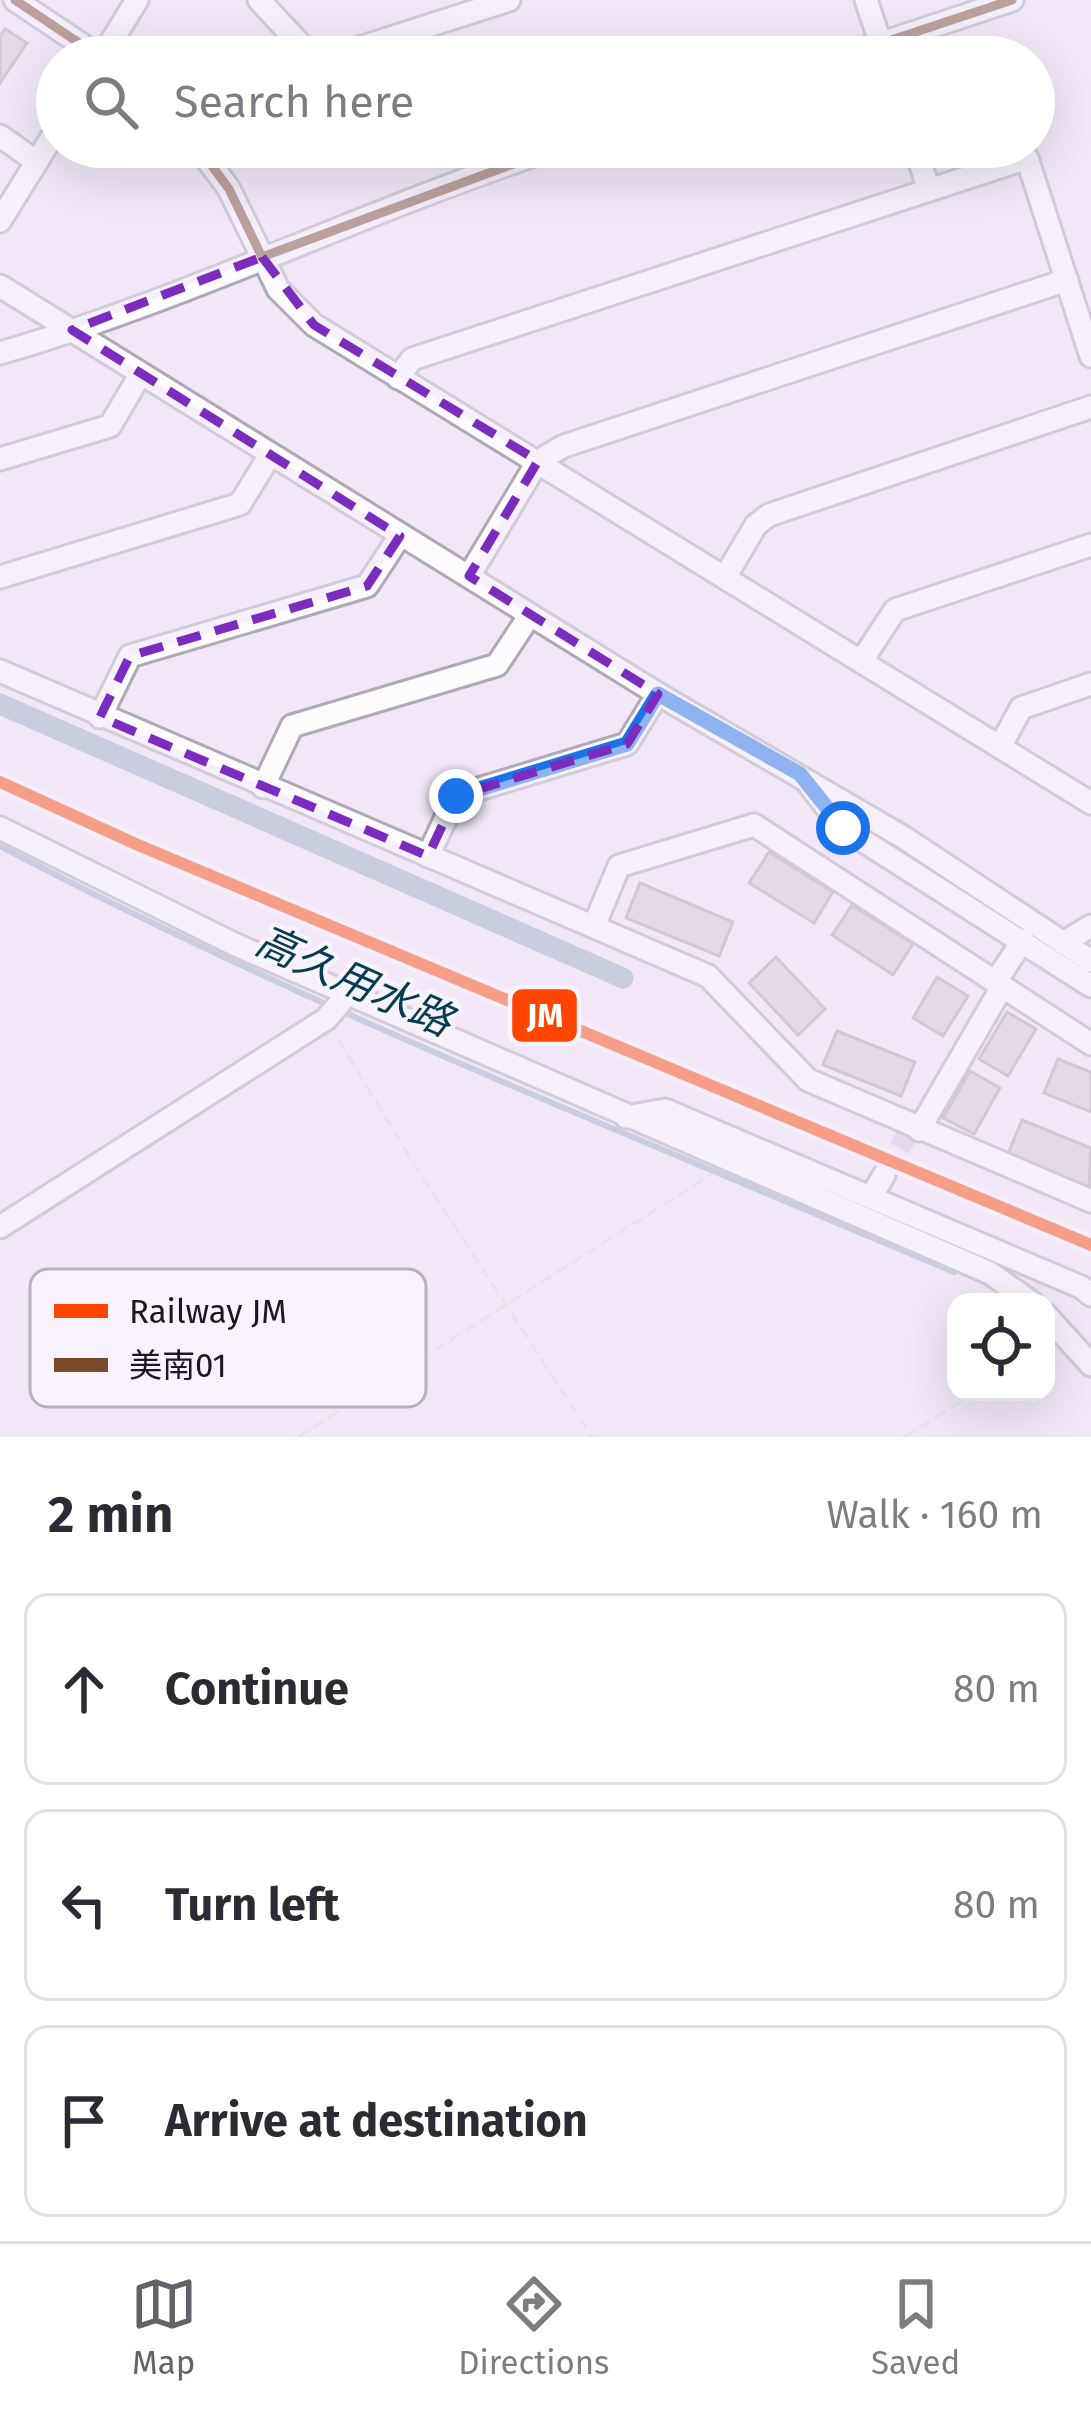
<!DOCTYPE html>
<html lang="en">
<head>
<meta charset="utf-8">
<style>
  body { margin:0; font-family:"Fira Sans","Noto Sans JP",sans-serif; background:#f2f2f3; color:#2b2b33 }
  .controls { position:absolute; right:36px; bottom:36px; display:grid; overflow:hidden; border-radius:24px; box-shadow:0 12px 48px #0002 }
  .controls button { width:108px; height:108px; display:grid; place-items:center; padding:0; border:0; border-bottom:3px solid #e1e1e2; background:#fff; color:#2b2b33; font:60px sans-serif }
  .stop { position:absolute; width:36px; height:36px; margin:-27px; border:9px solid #1a73e8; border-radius:50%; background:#fff }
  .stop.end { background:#1a73e8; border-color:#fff; box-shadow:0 3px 12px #0008 }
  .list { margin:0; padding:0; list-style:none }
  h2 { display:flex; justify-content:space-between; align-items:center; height:156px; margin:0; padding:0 48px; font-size:51px }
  h2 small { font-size:39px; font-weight:400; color:#7c7c81 }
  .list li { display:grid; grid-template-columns:78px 1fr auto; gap:36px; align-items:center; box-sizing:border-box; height:192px; margin:0 24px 24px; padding:0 24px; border:3px solid #e1e1e2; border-radius:24px }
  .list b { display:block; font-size:45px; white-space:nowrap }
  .list em { font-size:39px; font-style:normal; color:#7c7c81 }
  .icon { flex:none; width:66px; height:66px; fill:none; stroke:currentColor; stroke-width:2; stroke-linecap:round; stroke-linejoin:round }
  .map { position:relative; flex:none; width:1091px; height:1437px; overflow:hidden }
  .search { position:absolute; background:#fff; box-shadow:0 12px 48px #0002; left:36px; right:36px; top:36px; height:132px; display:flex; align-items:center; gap:30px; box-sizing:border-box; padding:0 42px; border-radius:66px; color:#7c7c81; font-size:45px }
  .sheet { height:804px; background:#fff }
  nav { display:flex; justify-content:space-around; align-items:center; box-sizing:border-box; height:168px; border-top:3px solid #e1e1e2; background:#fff; font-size:33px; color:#7c7c81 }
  nav a { display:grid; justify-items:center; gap:6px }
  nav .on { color:#67606b }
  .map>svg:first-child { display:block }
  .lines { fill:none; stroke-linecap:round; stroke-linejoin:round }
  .stream { stroke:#97afc2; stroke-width:6 }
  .canal { stroke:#97afc2; stroke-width:21 }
  .building { fill:#d2c5ca; stroke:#aba2a7; stroke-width:3 }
  .minor-tunnel { stroke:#d1c8d7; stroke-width:21; stroke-dasharray:21 10; stroke-linecap:butt }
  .minor-casing { stroke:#b0a8b4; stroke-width:27 }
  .path { stroke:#dcd9de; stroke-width:3; stroke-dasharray:12 6; stroke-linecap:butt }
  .minor { stroke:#fdfbfe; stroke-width:21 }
  .bus-1-casing { stroke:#f9f3fe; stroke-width:18 }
  .bus-1 { stroke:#7a4b2a; stroke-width:9 }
  .rail-1-casing { stroke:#f9f3fe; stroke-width:21 }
  .rail-1 { stroke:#ff4500; stroke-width:12 }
  .route { stroke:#1a73e8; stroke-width:15 }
  .marked { fill:none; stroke:#7b2cbf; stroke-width:9; stroke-dasharray:24 15; stroke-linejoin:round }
  .labels { text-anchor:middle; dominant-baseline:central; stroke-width:9; stroke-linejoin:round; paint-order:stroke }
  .water-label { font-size:42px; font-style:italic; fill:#043c52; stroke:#f9f3fe }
  .key { fill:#f9f3fe; stroke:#b7b1bb; stroke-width:3 }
  .key-label { font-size:33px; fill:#1c1720 }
  .line-badge { stroke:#f9f3fe; stroke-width:4.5 }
  .badge-label { font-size:33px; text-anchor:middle; font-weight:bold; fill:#fff }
</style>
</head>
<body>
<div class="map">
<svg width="1091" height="1437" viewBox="0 0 1091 1437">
  <rect width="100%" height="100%" fill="#f1e7f7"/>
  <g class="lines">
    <path class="stream" d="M0,846C308,1008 633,1136 954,1272"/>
    <polyline class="canal" points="0,704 623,978"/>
  </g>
  <g class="building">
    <polygon points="5,29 27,43 0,83 0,36"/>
    <polygon points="769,852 833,892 814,923 749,883"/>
    <polygon points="640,883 733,922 719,956 626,918"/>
    <polygon points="852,905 913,944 893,975 832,935"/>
    <polygon points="776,957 825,1009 798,1035 749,983"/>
    <polygon points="937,977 968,996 943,1036 913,1018"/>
    <polygon points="1007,1012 1036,1029 1008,1076 979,1059"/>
    <polygon points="837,1031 915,1062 901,1096 823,1065"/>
    <polygon points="1058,1059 1091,1072 1091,1112 1044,1093"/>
    <polygon points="970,1071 1000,1088 974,1134 943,1118"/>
    <polygon points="1022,1120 1091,1148 1089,1187 1008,1154"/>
  </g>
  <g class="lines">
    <polyline class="minor-tunnel" points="884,1175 920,1113"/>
    <g class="minor-casing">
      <g id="minor">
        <polyline points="15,0 100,57"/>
        <polyline points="259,0 312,57"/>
        <polyline points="866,0 885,56"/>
        <polyline points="102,57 137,0"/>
        <polyline points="331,57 509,0"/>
        <polyline points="840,57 1012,0"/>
        <polyline points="0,136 37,162"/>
        <polyline points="198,147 229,189 278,289 314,325 1091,803"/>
        <polyline points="915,147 929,190"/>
        <polyline points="0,221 57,129"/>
        <polyline points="0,286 658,694 903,837 1091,961"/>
        <path d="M0,353C191,298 370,208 559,147"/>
        <polyline points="398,378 412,359 1027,158 1091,356"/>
        <polyline points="0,459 110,426 140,375"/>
        <polyline points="469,576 538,461 564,446 1067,280"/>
        <polyline points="0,577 240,504 270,455"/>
        <polyline points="725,577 756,525 769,515 1091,407"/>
        <polyline points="862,660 895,610 1091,545"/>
        <polyline points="0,671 708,976 808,1080 1091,1201"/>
        <polyline points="100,717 130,656 367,586 400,536"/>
        <polyline points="1000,747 1021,708 1091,684"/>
        <polyline points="810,786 843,828 1091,986"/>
        <polyline points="263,787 292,726 497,665 530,615"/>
        <polyline points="0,828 236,945 990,1273 1031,1302"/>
        <polyline points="428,856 456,796 627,744 658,694"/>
        <polyline points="594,926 619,866 754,825 1091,1044"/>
        <polyline points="1063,943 1091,926"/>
        <polyline points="1002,972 1023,940"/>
        <polyline points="626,1117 665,1110 1081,1287 1091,1295"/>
        <polyline points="919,1130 1002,987"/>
        <polyline points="871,1197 884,1175"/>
        <polyline points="0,1227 326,1019 347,995"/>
        <polyline points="1046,1315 1091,1365"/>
      </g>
    </g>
    <g class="path">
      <polyline points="338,1039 409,1156 592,1437"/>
      <polyline points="298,1437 712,1174"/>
      <polyline points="905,1437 976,1392"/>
    </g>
    <use href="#minor" class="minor"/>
    <g class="bus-1-casing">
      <g id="bus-1">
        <polyline points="15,0 100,57"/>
        <polyline points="840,57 1012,0"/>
        <polyline points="198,147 229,189 262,257"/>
        <polyline points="262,257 559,147"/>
      </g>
    </g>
    <use href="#bus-1" class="bus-1"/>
    <g class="rail-1-casing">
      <polyline id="rail-1" points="0,782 138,845 1091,1245"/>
    </g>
    <use href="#rail-1" class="rail-1"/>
  </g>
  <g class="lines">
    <polyline class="route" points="456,796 627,744 658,694 800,774 843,828"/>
  </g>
  <path d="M0 0H1091V1437H0ZM262,257L314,325L538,461L469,576L658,694L627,744L456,796L428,856L100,717L130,656L367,586L400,536L72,330Z" fill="#f1e7f7" fill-opacity=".55" fill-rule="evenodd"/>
  <path class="marked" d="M262,257L314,325L538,461L469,576L658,694L627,744L456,796L428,856L100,717L130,656L367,586L400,536L72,330Z"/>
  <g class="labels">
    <g class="water-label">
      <text transform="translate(354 981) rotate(24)">高久用水路</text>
    </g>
  </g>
  <rect x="30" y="1269" width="396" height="138" rx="18" class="key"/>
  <rect x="54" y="1304" width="54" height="14" fill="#ff4500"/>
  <rect x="54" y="1358" width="54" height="14" fill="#7a4b2a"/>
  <g class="key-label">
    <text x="129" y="1323">Railway JM</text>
    <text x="129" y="1377">美南01</text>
  </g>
  <rect class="line-badge" x="510" y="987" width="69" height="57" rx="12" fill="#ff4500"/>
  <g class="badge-label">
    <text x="545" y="1027">JM</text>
  </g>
</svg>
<div class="controls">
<button><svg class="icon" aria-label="locate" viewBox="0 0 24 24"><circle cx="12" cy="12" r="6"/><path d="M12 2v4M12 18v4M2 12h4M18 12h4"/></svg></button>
</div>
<div class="stop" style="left:843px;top:828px"></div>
<div class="stop end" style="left:456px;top:796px"></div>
<div class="search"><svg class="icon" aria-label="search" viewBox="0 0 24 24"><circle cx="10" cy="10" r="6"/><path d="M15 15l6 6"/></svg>Search here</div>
</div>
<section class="sheet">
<h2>2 min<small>Walk · 160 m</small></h2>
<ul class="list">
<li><svg class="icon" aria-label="ahead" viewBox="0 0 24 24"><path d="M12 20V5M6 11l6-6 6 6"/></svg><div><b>Continue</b></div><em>80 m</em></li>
<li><svg class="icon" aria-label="left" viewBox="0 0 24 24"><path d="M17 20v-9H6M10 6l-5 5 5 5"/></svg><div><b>Turn left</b></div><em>80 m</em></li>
<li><svg class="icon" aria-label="arrive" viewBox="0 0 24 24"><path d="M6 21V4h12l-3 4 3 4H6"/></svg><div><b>Arrive at destination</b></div></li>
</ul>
</section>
<nav>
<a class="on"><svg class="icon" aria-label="map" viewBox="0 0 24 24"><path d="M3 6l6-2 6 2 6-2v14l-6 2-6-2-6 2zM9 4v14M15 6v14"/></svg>Map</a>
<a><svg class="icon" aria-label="directions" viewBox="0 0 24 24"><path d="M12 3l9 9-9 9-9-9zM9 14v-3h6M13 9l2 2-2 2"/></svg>Directions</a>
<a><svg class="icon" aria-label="saved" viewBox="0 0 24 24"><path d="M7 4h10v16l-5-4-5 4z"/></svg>Saved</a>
</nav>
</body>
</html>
